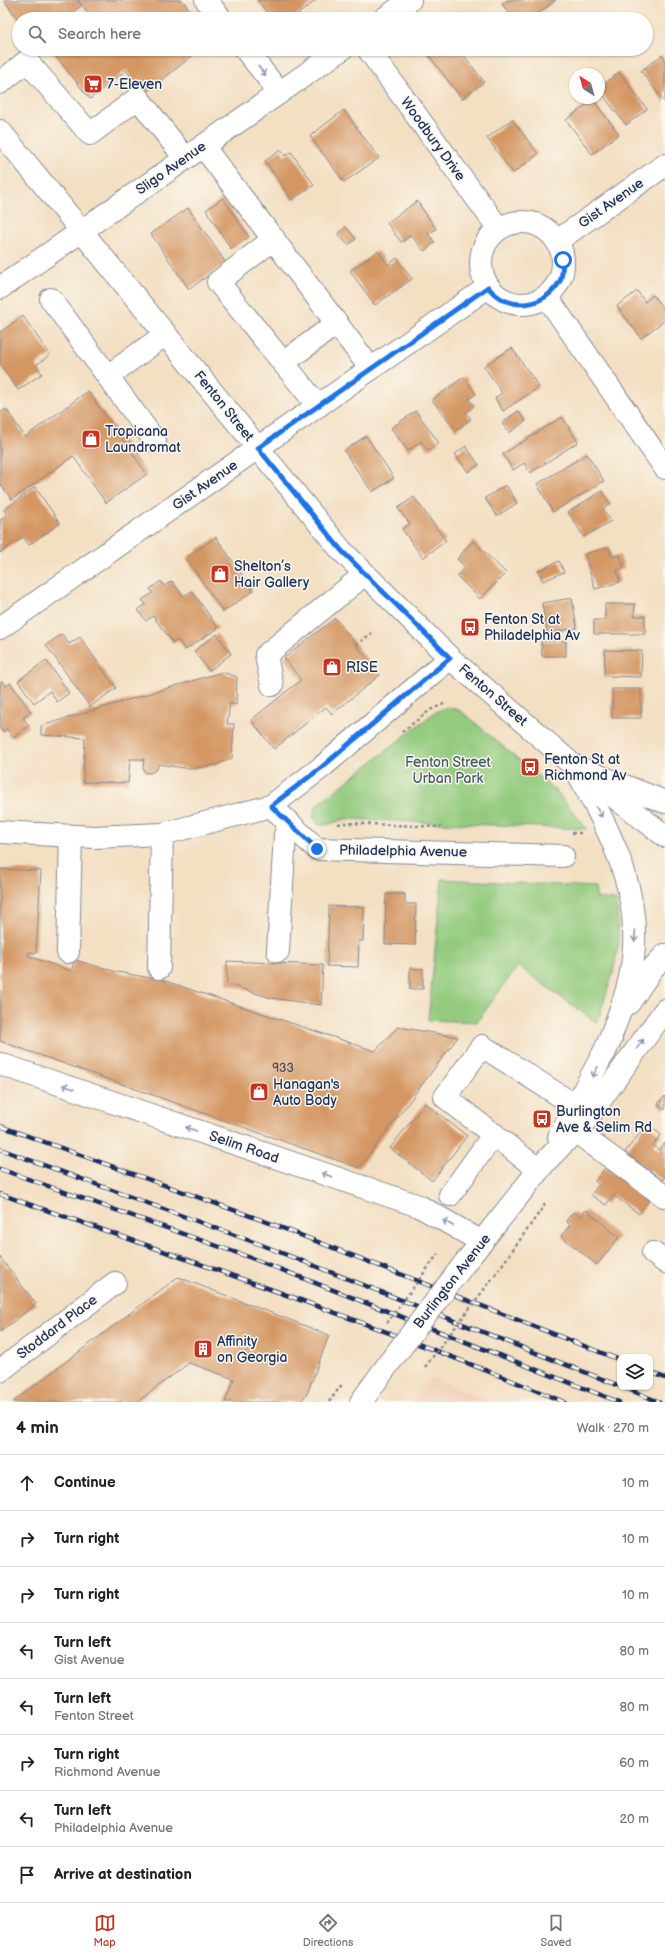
<!DOCTYPE html>
<html lang="en">
<head>
<meta charset="utf-8">
<style>
  body { margin:0; font-family:"Balsamiq Sans",sans-serif; background:#f6f6f6; color:#202124 }
  .controls { position:absolute; right:12px; bottom:12px; display:grid; overflow:hidden; border-radius:8px; box-shadow:0 1px 3px #0004 }
  .controls button { width:36px; height:36px; display:grid; place-items:center; padding:0; border:0; border-bottom:1px solid #e0e0e0; background:#fff; color:#202124; font:20px sans-serif }
  .compass { position:absolute; left:569px; top:68px; width:36px; height:36px; border-radius:50%; background:#fff; box-shadow:0 1px 3px #0004; rotate:323deg }
  .stop { position:absolute; width:12px; height:12px; margin:-9px; border:3px solid #1a73e8; border-radius:50%; background:#fff }
  .stop.end { background:#1a73e8; border-color:#fff; box-shadow:0 1px 4px #0008 }
  .list { margin:0; padding:0; list-style:none }
  h2 { display:flex; justify-content:space-between; align-items:center; height:52px; margin:0; padding:0 16px; font-size:17px }
  h2 small { font-size:13px; font-weight:400; color:#757577 }
  .list li { display:grid; grid-template-columns:26px 1fr auto; gap:12px; align-items:center; box-sizing:border-box; height:56px; padding:0 16px; border-top:1px solid #e0e0e0 }
  .list b { display:block; font-size:15px; white-space:nowrap }
  .list p { margin:0; font-size:13px; white-space:nowrap; color:#757577 }
  .list em { font-size:13px; font-style:normal; color:#757577 }
  .icon { flex:none; width:22px; height:22px; fill:none; stroke:currentColor; stroke-width:2; stroke-linecap:round; stroke-linejoin:round }
  .map { position:relative; flex:none; width:665px; height:1402px; overflow:hidden }
  .search { position:absolute; background:#fff; box-shadow:0 1px 3px #0004; left:12px; right:12px; top:12px; height:44px; display:flex; align-items:center; gap:10px; box-sizing:border-box; padding:0 14px; border-radius:22px; color:#757577; font-size:15px }
  .sheet { height:500px; background:#fff }
  nav { display:flex; justify-content:space-around; align-items:center; box-sizing:border-box; height:56px; border-top:1px solid #e0e0e0; background:#fff; font-size:11px; color:#757577 }
  nav a { display:grid; justify-items:center; gap:2px }
  nav .on { color:#c8321e }
  .map>svg:first-child { display:block }
  .built { fill:#f3d4be }
  .green { fill:#93ca7d; stroke:#577c6e }
  .building { fill:#d49764 }
  .lines { fill:none; stroke-linecap:round; stroke-linejoin:round }
  .minor-casing { stroke:#878790; stroke-width:24 }
  .major-casing { stroke:#878790; stroke-width:24 }
  .path { stroke:#878790; stroke-width:2.5; stroke-dasharray:3 3; stroke-linecap:butt }
  .minor { stroke:#fff; stroke-width:22 }
  .major { stroke:#fff; stroke-width:22 }
  .rail-casing { stroke:#1b2f5e; stroke-width:4.5 }
  .rail { stroke:#fbf7ec; stroke-width:3; stroke-dasharray:9; stroke-linecap:butt }
  .major-bridge-casing { stroke:#878790; stroke-width:24; stroke-linecap:butt }
  .path-bridge { stroke:#878790; stroke-width:2.5; stroke-dasharray:3 3; stroke-linecap:butt }
  .major-bridge { stroke:#fff; stroke-width:22 }
  .oneway { stroke:#8d97ae }
  .route { stroke:#1a73e8; stroke-width:5 }
  .labels { text-anchor:middle; dominant-baseline:central; stroke-width:3; stroke-linejoin:round; paint-order:stroke }
  .number-label { font-size:12px; fill:#494960 }
  .poi-label { font-size:14px; fill:#1b2f5e; stroke:#fbf7ec; text-anchor:start }
  .street-label { font-size:14px; fill:#1b2f5e; stroke:#fbf7ec }
  .park-label { font-size:14px; fill:#3f5e67; stroke:#fbf7ec }
</style>
</head>
<body>
<div class="map">
<svg width="665" height="1402" viewBox="0 0 665 1402">
  <rect width="100%" height="100%" fill="#fbf7ec"/>
  <filter id="ink" filterUnits="userSpaceOnUse"><feTurbulence type="fractalNoise" baseFrequency=".025" numOctaves="2"/><feDisplacementMap in="SourceGraphic" scale="8" xChannelSelector="R" yChannelSelector="G"/><feConvolveMatrix kernelMatrix="1 2 1 2 8 2 1 2 1" color-interpolation-filters="sRGB"/></filter>
  <filter id="wash" filterUnits="userSpaceOnUse"><feTurbulence type="fractalNoise" baseFrequency=".012" numOctaves="4" result="noise"/><feDisplacementMap in="SourceGraphic" scale="16" xChannelSelector="R" yChannelSelector="G"/><feGaussianBlur stdDeviation="0.9" result="paint"/><feColorMatrix in="noise" values="0 0 0 0 0 0 0 0 0 0 0 0 0 0 0 0 0 1.4 0 .05"/><feComposite in="paint" operator="in"/></filter>
  <g filter="url(#wash)">
    <rect width="100%" height="100%" fill="#f3dfc2"/>
    <polygon class="built" points="430,1377 492,1402 411,1402"/>
    <g class="green">
      <path d="M449,707L461,711L557,792L587,829L346,819C339,820 330,825 323,825C311,825 312,812 317,805L435,712Z"/>
      <polygon points="442,879 596,887 596,898 616,900 619,941 613,973 597,1023 518,966 477,1022 428,1020"/>
    </g>
    <g id="blocks">
      <g class="building">
        <polygon points="4,0 77,0 81,6 64,19 19,19 19,21"/>
        <polygon points="78,0 182,0 197,19 93,19"/>
        <polygon points="257,0 316,0 292,19 272,19"/>
        <polygon points="508,0 556,0 531,19 514,19 502,4"/>
        <polygon points="50,49 201,49 144,94 126,70 90,99"/>
        <polygon points="424,49 459,49 484,82 462,99"/>
        <polygon points="662,55 665,59 665,103 641,71"/>
        <polygon points="619,72 647,109 626,125 599,90 599,88"/>
        <polygon points="593,100 619,134 592,154 566,120"/>
        <polygon points="344,110 379,158 344,182 310,136"/>
        <polygon points="512,119 538,154 513,173 487,138"/>
        <polygon points="281,150 285,156 291,152 314,185 292,200 265,161"/>
        <polygon points="223,198 249,237 231,249 206,210"/>
        <polygon points="417,201 436,229 428,234 435,242 424,251 411,235 401,242 387,223"/>
        <polygon points="188,208 226,263 189,289 151,234"/>
        <polygon points="346,227 356,239 348,245 338,234"/>
        <polygon points="378,251 388,265 397,258 412,279 375,305 350,271"/>
        <polygon points="637,291 645,302 653,295 665,311 665,320 641,338 617,306"/>
        <polygon points="23,316 50,355 36,365 42,374 18,390 0,364 0,332"/>
        <polygon points="512,348 539,387 503,411 495,398 502,393 484,366"/>
        <polygon points="464,377 476,394 469,399 474,406 466,413 471,419 456,430 432,400"/>
        <polygon points="88,391 147,474 106,503 73,456 12,500 0,483 0,413 6,409 25,437"/>
        <polygon points="416,411 439,443 428,450 421,441 408,451 391,428"/>
        <polygon points="518,411 526,421 509,433 502,423"/>
        <polygon points="562,417 578,442 530,473 524,463 513,470 503,454"/>
        <polygon points="366,436 394,478 372,492 344,451"/>
        <polygon points="466,446 479,465 468,472 455,454"/>
        <polygon points="587,454 604,481 553,512 537,484"/>
        <polygon points="506,485 517,503 497,516 485,498"/>
        <polygon points="35,487 60,523 29,545 23,537 0,553 0,520 7,515 4,510"/>
        <polygon points="602,491 611,504 603,509 611,521 584,537 568,512"/>
        <polygon points="414,497 446,541 423,558 402,529 410,524 398,508"/>
        <polygon points="216,537 253,591 223,612 186,558"/>
        <polygon points="473,541 506,573 480,599 457,576 465,567 457,559"/>
        <polygon points="609,547 612,557 620,555 624,568 617,570 620,582 595,589 585,554"/>
        <polygon points="559,561 564,572 543,581 538,571"/>
        <polygon points="161,581 164,586 172,581 183,596 192,591 218,628 185,650 178,640 173,643 153,616 146,621 138,610 146,604 142,600 153,593 150,589"/>
        <polygon points="572,598 577,628 547,633 542,603"/>
        <polygon points="605,604 635,604 634,616 645,616 645,634 594,634 594,620 605,620"/>
        <polygon points="335,618 380,675 332,714 326,707 274,749 251,720 301,680 284,658"/>
        <polygon points="62,634 69,644 80,637 116,688 90,707 46,645"/>
        <polygon points="217,634 231,654 209,671 194,651"/>
        <polygon points="541,641 566,641 566,656 542,656"/>
        <polygon points="605,650 642,651 641,677 604,676"/>
        <polygon points="46,660 69,693 57,702 50,691 34,703 18,681"/>
        <polygon points="222,672 237,677 236,705 230,703 227,724 234,724 232,758 215,765 191,769 158,764 157,769 150,773 145,772 143,768 144,759 130,759 128,783 83,782 85,738 41,735 41,726"/>
        <polygon points="2,681 6,686 10,683 31,712 23,718 29,726 12,738 7,729 3,732 0,729 0,683"/>
        <rect x="612" y="689" width="29" height="29"/>
        <polygon points="0,869 41,871 36,953 29,952 28,956 71,971 75,960 117,972 162,980 375,1051 398,1027 458,1037 359,1168 0,1041"/>
        <polygon points="386,894 405,894 405,904 416,904 415,945 385,944"/>
        <polygon points="329,906 364,907 363,941 359,941 358,967 327,966"/>
        <polygon points="227,961 323,965 321,1005 271,998 227,984"/>
        <polygon points="410,968 423,969 423,989 410,989"/>
        <polygon points="665,1096 665,1110 658,1104"/>
        <polygon points="425,1103 467,1136 432,1181 390,1148"/>
        <polygon points="647,1124 661,1135 653,1145 659,1150 665,1143 665,1177 662,1180 625,1152"/>
        <polygon points="605,1168 613,1174 617,1168 653,1195 639,1214 613,1195 606,1205 591,1195 599,1184 595,1181"/>
        <polygon points="586,1210 619,1237 597,1265 561,1236 570,1225 566,1221 573,1212 580,1217"/>
        <polygon points="0,1257 36,1304 0,1332"/>
        <polygon points="178,1277 329,1335 307,1394 300,1402 225,1402 234,1379 189,1363 137,1402 15,1402 14,1401"/>
      </g>
    </g>
  </g>
  <g filter="url(#ink)">
    <use href="#blocks" fill-opacity="0" stroke="#878790" stroke-width="1"/>
    <g class="lines">
      <g class="minor-casing">
        <g id="minor">
          <polyline points="206,0 221,19"/>
          <polyline points="384,19 410,0"/>
          <polyline points="245,49 279,92"/>
          <polyline points="368,49 499,229"/>
          <polyline points="0,83 27,61 90,134 138,98 185,158"/>
          <polyline points="0,131 341,550 450,658 574,766 665,836"/>
          <polyline points="203,146 371,369"/>
          <circle cx="522" cy="263" r="41"/>
          <polyline points="274,239 218,282 318,406"/>
          <polyline points="557,241 665,165"/>
          <polyline points="0,288 342,49"/>
          <polyline points="547,297 665,468"/>
          <polyline points="51,299 155,441"/>
          <polyline points="283,363 337,323"/>
          <polyline points="108,376 166,334"/>
          <polyline points="0,628 488,287"/>
          <polyline points="272,685 266,655 365,574"/>
          <polyline points="271,806 317,849 563,856"/>
          <polyline points="0,832 94,837 162,834 271,806 322,767 450,658"/>
          <polyline points="278,951 285,835 289,823"/>
          <polyline points="68,952 71,836"/>
          <polyline points="159,968 162,834"/>
          <polyline points="0,1064 419,1206 482,1242"/>
          <polyline points="575,1131 664,1196"/>
          <polyline points="539,1170 445,1097 482,1046 576,1106"/>
          <polyline points="450,1195 494,1134"/>
          <polyline points="653,1253 665,1262"/>
          <polyline points="0,1371 115,1283"/>
        </g>
      </g>
      <g class="major-casing">
        <g id="major">
          <path d="M574,766C611,834 647,897 630,977C625,1003 613,1028 605,1052"/>
          <polyline points="574,766 665,802"/>
          <polyline points="629,1003 652,969 665,955"/>
          <polyline points="559,1137 611,1039"/>
          <polyline points="464,1264 546,1161 586,1120 665,1010"/>
          <polyline points="361,1402 389,1363"/>
        </g>
      </g>
      <g class="path">
        <polyline points="356,645 372,633"/>
        <polyline points="402,732 430,710 446,703"/>
        <polyline points="338,824 345,823 441,827"/>
        <polyline points="572,833 583,833"/>
        <polyline points="495,1275 546,1203"/>
        <polyline points="329,1402 343,1383"/>
      </g>
      <use href="#minor" class="minor"/>
      <use href="#major" class="major"/>
      <g class="rail-casing">
        <g id="rail">
          <polyline points="0,1126 267,1222 620,1360"/>
          <polyline points="0,1149 259,1244 620,1386"/>
          <polyline points="0,1169 254,1259 619,1402"/>
          <path d="M0,1194C189,1260 379,1325 564,1402"/>
          <polyline points="650,1372 665,1378"/>
          <polyline points="623,1387 659,1402"/>
        </g>
      </g>
      <use href="#rail" class="rail"/>
      <g class="major-bridge-casing">
        <polyline id="major-bridge" points="389,1363 464,1264"/>
      </g>
      <g class="path-bridge">
        <polyline points="387,1323 438,1254"/>
        <polyline points="425,1367 495,1275"/>
      </g>
      <use href="#major-bridge" class="major-bridge"/>
    </g>
    <defs><path id="oneway-shaft" d="M-6 0H5M1.5-3L5.5 0L1.5 3" fill="none" stroke-width="1.6" stroke-linecap="round" stroke-linejoin="round"/></defs>
    <g class="oneway">
      <use href="#oneway-shaft" transform="translate(262 71) rotate(51)"/>
      <use href="#oneway-shaft" transform="translate(599 812) rotate(61)"/>
      <use href="#oneway-shaft" transform="translate(635 936) rotate(94)"/>
      <use href="#oneway-shaft" transform="translate(640 1044) rotate(-54)"/>
      <use href="#oneway-shaft" transform="translate(595 1072) rotate(119)"/>
      <use href="#oneway-shaft" transform="translate(68 1087) rotate(-161)"/>
      <use href="#oneway-shaft" transform="translate(191 1129) rotate(-161)"/>
      <use href="#oneway-shaft" transform="translate(327 1175) rotate(-161)"/>
      <use href="#oneway-shaft" transform="translate(448 1223) rotate(-150)"/>
    </g>
  </g>
  <g class="lines" filter="url(#ink)">
    <path class="route" d="M317,849L271,806L322,767L450,658L341,550L258,448L488,287C507,312 544,309 560,281C563,275 562,266 563,260"/>
  </g>
  <defs>
    <g id="supermarket-square" transform="scale(1)"><rect x="-9" y="-9" width="18" height="18" rx="4" fill="#c8321e" stroke="#fbf7ec"/><path d="M-6-5.5h2.5l.6 2H6L4.5 2H-2.5L-4.4-4H-6ZM-1.5 3.2a1.3 1.3 0 1 0 .1 0ZM3 3.2a1.3 1.3 0 1 0 .1 0Z" fill="#fff"/></g>
    <g id="shop-square" transform="scale(1)"><rect x="-9" y="-9" width="18" height="18" rx="4" fill="#c8321e" stroke="#fbf7ec"/><path d="M-5-2.5h2.3a2.7 3.5 0 0 1 5.4 0H5L5.5 6h-11ZM-1.5-2.5h3a1.5 2.3 0 0 0-3 0Z" fill="#fff"/></g>
    <g id="bus-square" transform="scale(1)"><rect x="-9" y="-9" width="18" height="18" rx="4" fill="#c8321e" stroke="#fbf7ec"/><path d="M-5-6H5V4H4V6H2V4H-2V6H-4V4H-5ZM-3.5-4V0h7V-4ZM-3.5 1.2v1.5H-2V1.2ZM2 1.2v1.5H3.5V1.2Z" fill="#fff"/></g>
    <g id="building-square" transform="scale(1)"><rect x="-9" y="-9" width="18" height="18" rx="4" fill="#c8321e" stroke="#fbf7ec"/><path d="M-4-6H4V6H1V3H-1V6H-4ZM-2.5-4.3h1.7v1.8h-1.7ZM.8-4.3h1.7v1.8H.8ZM-2.5-1h1.7V.8h-1.7ZM.8-1h1.7V.8H.8Z" fill="#fff"/></g>
  </defs>
  <g fill-rule="evenodd">
    <use href="#supermarket-square" x="93" y="84"/>
    <use href="#shop-square" x="91" y="439"/>
    <use href="#shop-square" x="220" y="574"/>
    <use href="#bus-square" x="470" y="627"/>
    <use href="#shop-square" x="332" y="667"/>
    <use href="#bus-square" x="530" y="767"/>
    <use href="#shop-square" x="259" y="1092"/>
    <use href="#bus-square" x="542" y="1119"/>
    <use href="#building-square" x="203" y="1349"/>
  </g>
  <g class="labels">
    <g class="number-label">
      <text x="283" y="1068">933</text>
    </g>
    <g class="poi-label">
      <text x="107" y="84">7-Eleven</text>
      <text x="105" y="431">Tropicana<tspan x="105" dy="16">Laundromat</tspan></text>
      <text x="234" y="566">Shelton’s<tspan x="234" dy="16">Hair Gallery</tspan></text>
      <text x="484" y="619">Fenton St at<tspan x="484" dy="16">Philadelphia Av</tspan></text>
      <text x="346" y="667">RISE</text>
      <text x="544" y="759">Fenton St at<tspan x="544" dy="16">Richmond Av</tspan></text>
      <text x="273" y="1084">Hanagan's<tspan x="273" dy="16">Auto Body</tspan></text>
      <text x="556" y="1111">Burlington<tspan x="556" dy="16">Ave &amp; Selim Rd</tspan></text>
      <text x="217" y="1341">Affinity<tspan x="217" dy="16">on Georgia</tspan></text>
    </g>
    <g class="street-label">
      <text transform="translate(433 139) rotate(54)">Woodbury Drive</text>
      <text transform="translate(171 168) rotate(-35)">Sligo Avenue</text>
      <text transform="translate(611 203) rotate(-35)">Gist Avenue</text>
      <text transform="translate(224 406) rotate(51)">Fenton Street</text>
      <text transform="translate(205 485) rotate(-35)">Gist Avenue</text>
      <text transform="translate(493 695) rotate(41)">Fenton Street</text>
      <text transform="translate(403 851) rotate(1)">Philadelphia Avenue</text>
      <text transform="translate(244 1147) rotate(19)">Selim Road</text>
      <text transform="translate(452 1281) rotate(-52)">Burlington Avenue</text>
      <text transform="translate(57 1327) rotate(-37)">Stoddard Place</text>
    </g>
    <g class="park-label">
      <text x="448" y="762">Fenton Street<tspan x="448" dy="16">Urban Park</tspan></text>
    </g>
  </g>
</svg>
<div class="controls">
<button><svg class="icon" aria-label="layers" viewBox="0 0 24 24"><path d="M12 4l9 5-9 5-9-5zM3 14l9 5 9-5"/></svg></button>
</div>
<svg class="compass" viewBox="-18 -18 36 36"><path d="M0-13l5 13h-10z" fill="#e53935"/><path d="M0 13l5-13h-10z" fill="#757577"/></svg>
<div class="stop" style="left:563px;top:260px"></div>
<div class="stop end" style="left:317px;top:849px"></div>
<div class="search"><svg class="icon" aria-label="search" viewBox="0 0 24 24"><circle cx="10" cy="10" r="6"/><path d="M15 15l6 6"/></svg>Search here</div>
</div>
<section class="sheet">
<h2>4 min<small>Walk · 270 m</small></h2>
<ul class="list">
<li><svg class="icon" aria-label="ahead" viewBox="0 0 24 24"><path d="M12 20V5M6 11l6-6 6 6"/></svg><div><b>Continue</b></div><em>10 m</em></li>
<li><svg class="icon" aria-label="right" viewBox="0 0 24 24"><path d="M7 20v-9h11M14 6l5 5-5 5"/></svg><div><b>Turn right</b></div><em>10 m</em></li>
<li><svg class="icon" aria-label="right" viewBox="0 0 24 24"><path d="M7 20v-9h11M14 6l5 5-5 5"/></svg><div><b>Turn right</b></div><em>10 m</em></li>
<li><svg class="icon" aria-label="left" viewBox="0 0 24 24"><path d="M17 20v-9H6M10 6l-5 5 5 5"/></svg><div><b>Turn left</b><p>Gist Avenue</p></div><em>80 m</em></li>
<li><svg class="icon" aria-label="left" viewBox="0 0 24 24"><path d="M17 20v-9H6M10 6l-5 5 5 5"/></svg><div><b>Turn left</b><p>Fenton Street</p></div><em>80 m</em></li>
<li><svg class="icon" aria-label="right" viewBox="0 0 24 24"><path d="M7 20v-9h11M14 6l5 5-5 5"/></svg><div><b>Turn right</b><p>Richmond Avenue</p></div><em>60 m</em></li>
<li><svg class="icon" aria-label="left" viewBox="0 0 24 24"><path d="M17 20v-9H6M10 6l-5 5 5 5"/></svg><div><b>Turn left</b><p>Philadelphia Avenue</p></div><em>20 m</em></li>
<li><svg class="icon" aria-label="arrive" viewBox="0 0 24 24"><path d="M6 21V4h12l-3 4 3 4H6"/></svg><div><b>Arrive at destination</b></div></li>
</ul>
</section>
<nav>
<a class="on"><svg class="icon" aria-label="map" viewBox="0 0 24 24"><path d="M3 6l6-2 6 2 6-2v14l-6 2-6-2-6 2zM9 4v14M15 6v14"/></svg>Map</a>
<a><svg class="icon" aria-label="directions" viewBox="0 0 24 24"><path d="M12 3l9 9-9 9-9-9zM9 14v-3h6M13 9l2 2-2 2"/></svg>Directions</a>
<a><svg class="icon" aria-label="saved" viewBox="0 0 24 24"><path d="M7 4h10v16l-5-4-5 4z"/></svg>Saved</a>
</nav>
</body>
</html>
